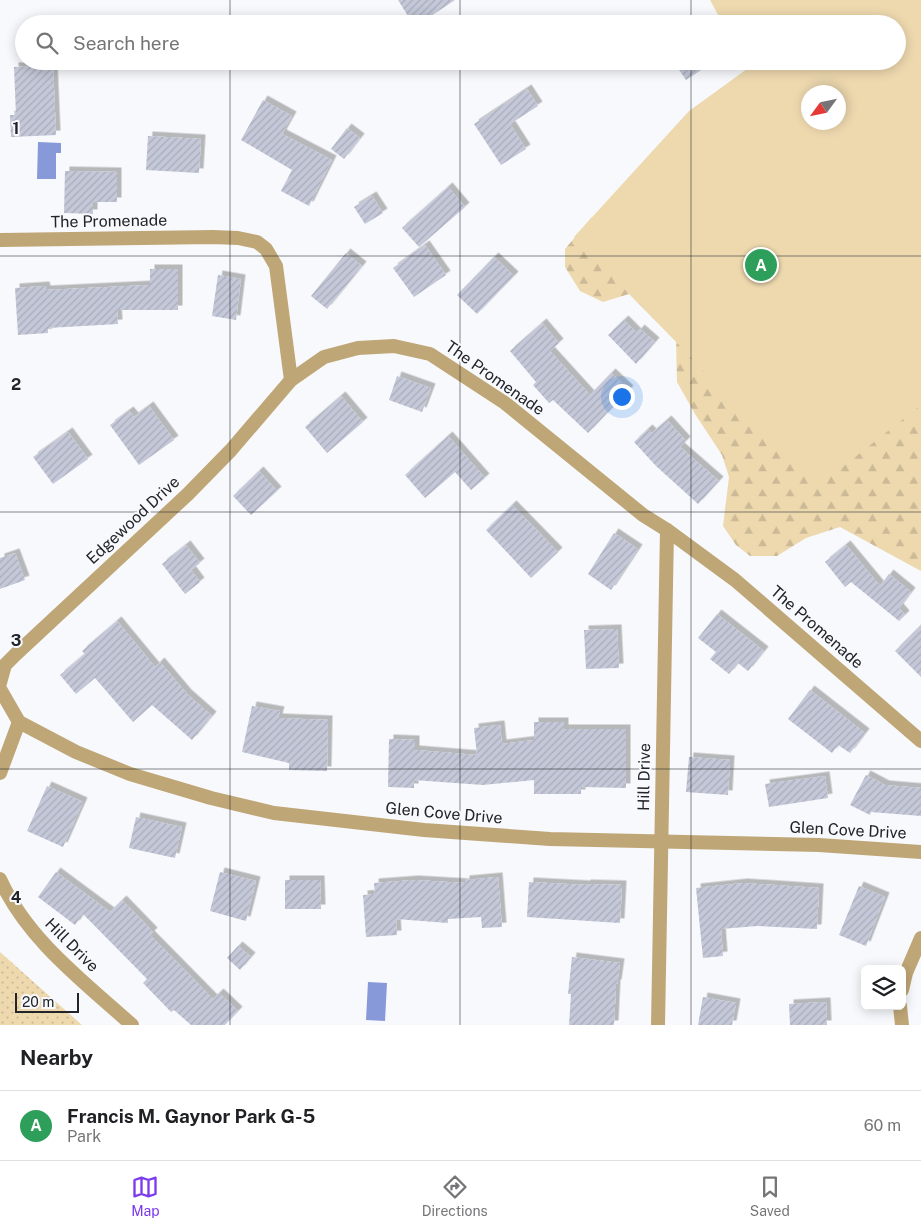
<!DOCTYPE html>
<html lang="en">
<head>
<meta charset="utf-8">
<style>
  body { margin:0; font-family:"Public Sans",sans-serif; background:#f2f2f2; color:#202124 }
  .controls { position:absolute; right:15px; bottom:15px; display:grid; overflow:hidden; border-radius:8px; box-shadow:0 2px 12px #0003 }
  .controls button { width:45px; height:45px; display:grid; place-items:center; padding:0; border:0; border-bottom:1px solid #e0e0e0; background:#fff; color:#202124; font:25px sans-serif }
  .compass { position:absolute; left:801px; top:85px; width:45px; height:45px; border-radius:50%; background:#fff; box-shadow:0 2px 12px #0003; rotate:237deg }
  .scale { position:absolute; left:15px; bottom:12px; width:64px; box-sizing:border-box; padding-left:5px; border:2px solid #22242a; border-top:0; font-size:14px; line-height:18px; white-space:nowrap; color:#22242a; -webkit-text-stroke:4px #f8f9fc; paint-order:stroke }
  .you { position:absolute; left:621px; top:396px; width:18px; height:18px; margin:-12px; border:4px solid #fff; border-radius:50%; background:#1a73e8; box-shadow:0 0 0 8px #1a73e833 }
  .badge { display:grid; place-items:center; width:32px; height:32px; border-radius:50%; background:#7c3aed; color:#fff; font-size:16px; font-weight:700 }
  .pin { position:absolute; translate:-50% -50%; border:2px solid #fff; box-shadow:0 1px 5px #0006 }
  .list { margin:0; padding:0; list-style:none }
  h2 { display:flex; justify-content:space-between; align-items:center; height:65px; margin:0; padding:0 20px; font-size:21px }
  h2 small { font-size:16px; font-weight:400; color:#757577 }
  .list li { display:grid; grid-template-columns:32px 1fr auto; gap:15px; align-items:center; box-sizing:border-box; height:70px; padding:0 20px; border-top:1px solid #e0e0e0 }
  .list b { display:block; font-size:19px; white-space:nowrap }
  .list p { margin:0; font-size:16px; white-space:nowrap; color:#757577 }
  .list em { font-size:16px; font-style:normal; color:#757577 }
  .icon { flex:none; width:28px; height:28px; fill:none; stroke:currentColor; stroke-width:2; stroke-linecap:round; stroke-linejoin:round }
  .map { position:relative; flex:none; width:921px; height:1025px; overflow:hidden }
  .search { position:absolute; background:#fff; box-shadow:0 2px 12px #0003; left:15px; right:15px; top:15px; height:55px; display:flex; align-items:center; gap:12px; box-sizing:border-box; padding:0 18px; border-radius:28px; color:#757577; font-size:19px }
  .sheet { height:135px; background:#fff }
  nav { display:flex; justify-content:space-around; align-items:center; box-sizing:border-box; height:70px; border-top:1px solid #e0e0e0; background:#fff; font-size:14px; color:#757577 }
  nav a { display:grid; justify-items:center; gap:2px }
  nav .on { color:#7c3aed }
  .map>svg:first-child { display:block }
  .grass { fill:url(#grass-dots) }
  .forest { fill:url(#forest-firs) }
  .park { fill:#eed9af; fill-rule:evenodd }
  .water { fill:#8799d9 }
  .building { fill:url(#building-hatch); filter:url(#shadow) }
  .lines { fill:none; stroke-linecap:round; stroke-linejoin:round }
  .minor { stroke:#bfa676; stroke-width:14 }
  .grid { fill:none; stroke:#22242a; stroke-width:1; stroke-opacity:0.55 }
  .labels { text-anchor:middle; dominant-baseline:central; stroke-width:4; stroke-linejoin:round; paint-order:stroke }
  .street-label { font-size:16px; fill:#22242a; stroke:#f8f9fc }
  .grid-label { font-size:16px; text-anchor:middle; font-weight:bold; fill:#22242a; stroke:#f8f9fc; stroke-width:4; stroke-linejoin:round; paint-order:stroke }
</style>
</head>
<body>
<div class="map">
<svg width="921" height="1025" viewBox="0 0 921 1025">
  <defs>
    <pattern id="grass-dots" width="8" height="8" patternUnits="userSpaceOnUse" patternTransform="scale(1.25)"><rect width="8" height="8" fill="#eed9af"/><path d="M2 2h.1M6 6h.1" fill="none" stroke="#ccba97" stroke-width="1.8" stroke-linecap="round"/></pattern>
    <pattern id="forest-firs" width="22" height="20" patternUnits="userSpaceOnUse" patternTransform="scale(1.25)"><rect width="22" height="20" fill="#eed9af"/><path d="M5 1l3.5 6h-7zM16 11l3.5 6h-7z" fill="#ccba97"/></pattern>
    <pattern id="building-hatch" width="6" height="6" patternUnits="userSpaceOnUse" patternTransform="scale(1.25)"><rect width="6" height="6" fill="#c4c8d8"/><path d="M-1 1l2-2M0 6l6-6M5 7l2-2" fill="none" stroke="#a8acba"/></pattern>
    <filter id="shadow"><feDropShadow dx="4.5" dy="-4.5" stdDeviation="0" flood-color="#0004"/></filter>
  </defs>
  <rect width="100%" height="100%" fill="#f8f9fc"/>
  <polygon class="grass" points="0,952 82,1025 0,1025"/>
  <polygon class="forest" points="600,214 921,371 921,571 840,527 806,538 777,556 750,556 736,545 723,526 729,477 722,455 695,414 677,382 676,341 629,294 603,302 580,291 565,267 565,249 591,218"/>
  <path class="park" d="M710,0H921V405L817,487L574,237L689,111L747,69L744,61H897V24H723ZM838,92V122H808V92Z"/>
  <g class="water">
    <polygon points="38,142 61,143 61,153 56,153 56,179 37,179"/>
    <polygon points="368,982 387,983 385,1021 366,1020"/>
  </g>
  <g class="building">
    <polygon points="398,0 455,0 419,24 413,24"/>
    <polygon points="673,61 715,61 686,80"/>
    <polygon points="53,66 56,135 11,137 10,115 16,115 14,67"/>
    <polygon points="527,89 538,106 510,124 526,149 501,165 474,124"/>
    <polygon points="263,100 292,116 282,134 332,160 309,206 281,191 292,170 241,140"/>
    <polygon points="347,128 360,138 344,159 331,149"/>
    <polygon points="148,136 201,139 199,173 146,170"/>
    <polygon points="65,171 117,172 117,202 93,202 93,214 64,213"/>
    <polygon points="448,187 465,207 419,247 402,228"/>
    <polygon points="372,196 383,213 365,224 354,207"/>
    <polygon points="425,245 446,275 414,297 393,268"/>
    <polygon points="346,253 362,266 327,309 311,296"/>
    <polygon points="494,257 514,276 477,314 457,295"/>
    <polygon points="150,269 178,269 178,310 117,310 118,324 48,328 48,333 18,335 15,288 45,286 46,290 150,285"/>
    <polygon points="218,275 241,279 236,320 212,316"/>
    <polygon points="624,320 637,333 640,329 655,342 636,364 608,335"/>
    <polygon points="542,323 559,343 550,351 590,395 611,373 629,390 588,433 553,400 549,403 533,385 536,382 510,351"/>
    <polygon points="397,376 431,388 422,412 389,400"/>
    <polygon points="341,396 363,422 327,453 305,427"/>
    <polygon points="149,406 174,440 139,465 110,425 129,411 134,417"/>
    <polygon points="667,420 686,441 680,447 719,481 698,504 656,466 634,442 648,429 652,433"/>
    <polygon points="68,432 88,459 53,484 33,457"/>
    <polygon points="448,436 485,478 471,490 455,472 425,498 405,475"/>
    <polygon points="259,471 277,491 251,515 233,496"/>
    <polygon points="512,505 558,552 531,578 486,530"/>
    <polygon points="614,533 638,549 611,590 588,574"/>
    <polygon points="186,545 200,563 191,570 200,582 185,594 162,564"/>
    <polygon points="846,545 880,586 889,574 911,592 899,608 905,615 899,621 851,582 845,587 825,562"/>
    <polygon points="15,553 25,580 0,589 0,558"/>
    <polygon points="717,614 764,651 748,671 738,663 729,674 710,659 716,652 698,638"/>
    <polygon points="117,621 155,667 160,662 187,694 212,716 192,740 152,705 133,722 95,678 76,694 60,675 85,654 82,651"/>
    <polygon points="921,625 921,677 895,651"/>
    <polygon points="617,629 619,668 586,669 584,630"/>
    <polygon points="810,690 865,733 850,753 838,745 832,753 788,719"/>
    <polygon points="252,706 280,711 278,718 328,720 327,771 289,770 289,763 242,752"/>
    <polygon points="534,722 564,722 564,729 626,729 626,788 581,787 581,794 534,794 534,780 483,785 414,780 414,788 388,787 389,739 415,740 415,750 477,755 474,728 500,725 502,744 534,740"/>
    <polygon points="689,757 730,760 728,795 686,792"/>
    <polygon points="866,775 885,785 921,788 921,816 871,812 870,815 850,805"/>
    <polygon points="825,776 828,798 769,807 765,784"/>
    <polygon points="47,786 83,802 63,847 27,831"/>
    <polygon points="136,817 182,827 175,858 129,848"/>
    <polygon points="56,872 110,912 122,900 153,932 150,935 213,999 219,993 238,1011 225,1025 191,1025 174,1010 171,1012 143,983 147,979 83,914 75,925 38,897"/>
    <polygon points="220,872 256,881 246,921 210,911"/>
    <polygon points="498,877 502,927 482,928 481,917 448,919 448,923 396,919 397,935 366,937 363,895 375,894 374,883 414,880 465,883 465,880"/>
    <polygon points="285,880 320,880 321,909 285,909"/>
    <polygon points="529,882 586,885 586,884 622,885 620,923 527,917"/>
    <polygon points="743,883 819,888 817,929 757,926 721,929 723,956 703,958 696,888"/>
    <polygon points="859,886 885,897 866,946 839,935"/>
    <polygon points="238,946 251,957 240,970 227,958"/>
    <polygon points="572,957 620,963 617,984 616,984 614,1025 569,1025 571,994 568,994"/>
    <polygon points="703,997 736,1003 732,1025 698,1025"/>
    <polygon points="826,1002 827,1025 790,1025 789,1004"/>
  </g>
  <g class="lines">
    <g class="minor">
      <polyline points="0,240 213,237 238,238 257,242 266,249 276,266 291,380"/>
      <polyline points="0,683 5,665 16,654 188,494 231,450 291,380 324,357 358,348 394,346 430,354 505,403 643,515 667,530 735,580 921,741"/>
      <polyline points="0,689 19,722 76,752 130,774 211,798 274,813 424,830 550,839 819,845 921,852"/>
      <polyline points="0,773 19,722"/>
      <path d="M0,879C27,939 83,981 132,1025"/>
      <polyline points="902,990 906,973 921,938"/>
      <polyline points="900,1006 902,1025"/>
      <polyline points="658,1025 667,530"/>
    </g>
  </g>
  <path class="grid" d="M230,0V24M460,0V24M691,0V24M230,61V1025M460,61V1025M691,61V1025M0,256H921M0,512H921M0,769H921"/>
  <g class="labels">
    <g class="street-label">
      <text transform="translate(109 221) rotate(-1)">The Promenade</text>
      <text transform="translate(495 378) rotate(35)">The Promenade</text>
      <text transform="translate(133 520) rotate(-43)">Edgewood Drive</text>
      <text transform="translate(817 627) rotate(41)">The Promenade</text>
      <text transform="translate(644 777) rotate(-89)">Hill Drive</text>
      <text transform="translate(444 813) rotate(5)">Glen Cove Drive</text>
      <text transform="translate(848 830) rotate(3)">Glen Cove Drive</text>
      <text transform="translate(72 945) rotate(45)">Hill Drive</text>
    </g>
  </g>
  <g class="grid-label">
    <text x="16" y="134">1</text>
    <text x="16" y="390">2</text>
    <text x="16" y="646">3</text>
    <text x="16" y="903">4</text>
  </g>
</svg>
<div class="controls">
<button><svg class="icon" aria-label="layers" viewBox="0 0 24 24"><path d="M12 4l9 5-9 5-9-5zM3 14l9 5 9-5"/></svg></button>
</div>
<svg class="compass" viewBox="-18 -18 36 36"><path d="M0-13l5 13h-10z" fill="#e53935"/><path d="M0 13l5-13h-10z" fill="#757577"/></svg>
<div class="scale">20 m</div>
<div class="you"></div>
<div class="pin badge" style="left:761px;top:265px;background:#2e9e5b">A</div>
<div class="search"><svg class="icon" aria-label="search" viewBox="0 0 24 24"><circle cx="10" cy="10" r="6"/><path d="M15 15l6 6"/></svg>Search here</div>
</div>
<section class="sheet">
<h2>Nearby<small></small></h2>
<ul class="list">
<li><span class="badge" style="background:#2e9e5b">A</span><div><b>Francis M. Gaynor Park G-5</b><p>Park</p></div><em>60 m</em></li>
</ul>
</section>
<nav>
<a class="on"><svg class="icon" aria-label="map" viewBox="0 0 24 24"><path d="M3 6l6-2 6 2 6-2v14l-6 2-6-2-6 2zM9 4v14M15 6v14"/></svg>Map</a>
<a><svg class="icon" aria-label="directions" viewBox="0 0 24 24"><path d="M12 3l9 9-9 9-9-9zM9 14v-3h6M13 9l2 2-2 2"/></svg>Directions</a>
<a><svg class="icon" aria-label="saved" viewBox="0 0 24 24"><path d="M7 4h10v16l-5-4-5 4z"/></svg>Saved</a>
</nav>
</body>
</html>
